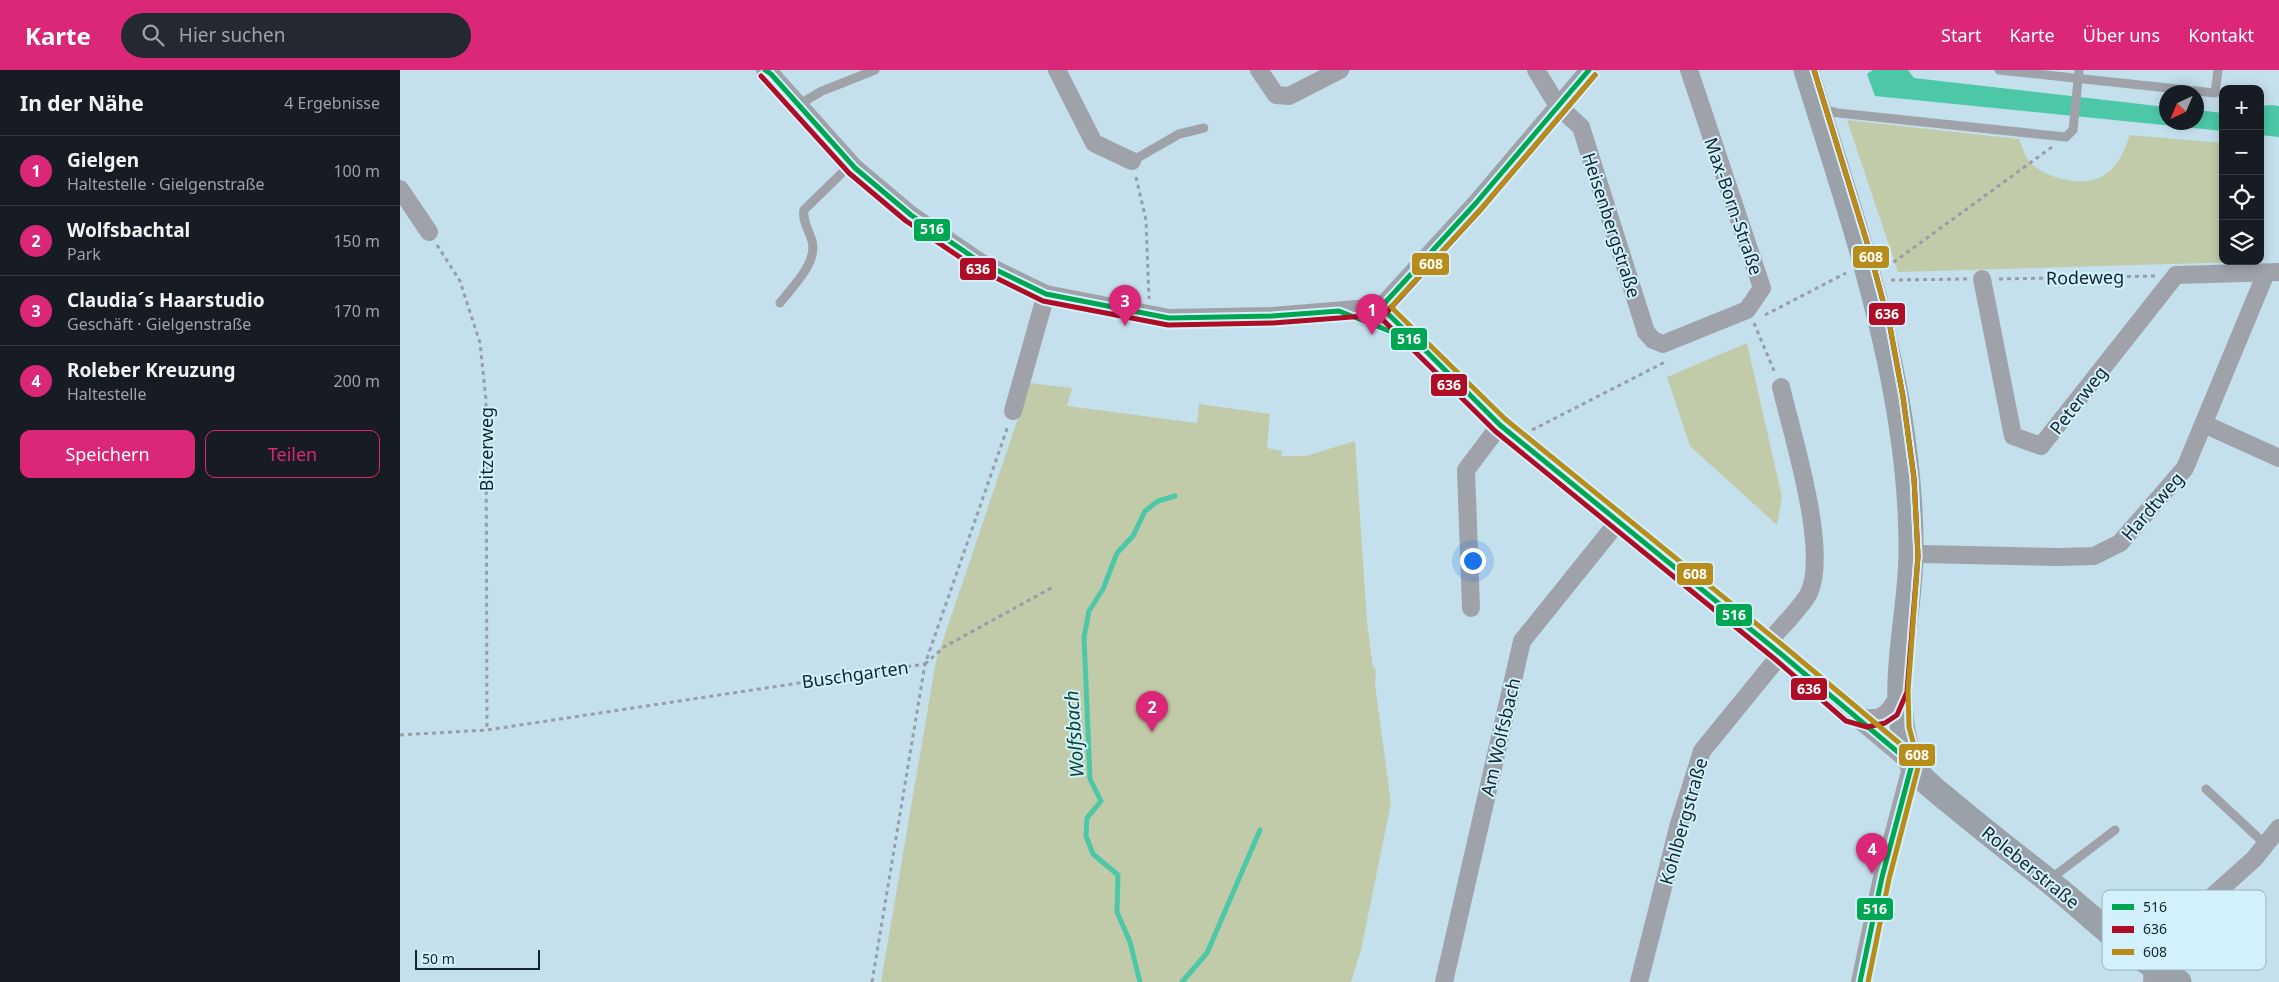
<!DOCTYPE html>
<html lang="de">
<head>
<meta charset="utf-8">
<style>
  body { margin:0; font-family:"Noto Sans",sans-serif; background:#242831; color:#f1f3f6 }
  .controls { position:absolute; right:15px; top:15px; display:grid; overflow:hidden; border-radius:10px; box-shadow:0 2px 12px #0003 }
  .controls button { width:45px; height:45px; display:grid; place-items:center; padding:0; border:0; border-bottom:1px solid #363941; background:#171b24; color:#f1f3f6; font:25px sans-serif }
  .compass { position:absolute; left:1759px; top:15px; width:45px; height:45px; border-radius:50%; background:#171b24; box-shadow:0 2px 12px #0003; rotate:224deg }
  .scale { position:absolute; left:15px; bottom:12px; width:125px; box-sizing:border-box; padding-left:5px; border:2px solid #12262d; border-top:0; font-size:14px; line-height:18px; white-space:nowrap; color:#12262d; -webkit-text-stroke:4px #d3f1fd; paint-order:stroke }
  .you { position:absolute; left:1072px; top:490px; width:18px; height:18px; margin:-12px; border:4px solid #fff; border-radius:50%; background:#1a73e8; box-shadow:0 0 0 8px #1a73e833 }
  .badge { display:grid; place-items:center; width:32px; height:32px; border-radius:50%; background:#db2777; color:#fff; font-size:16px; font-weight:700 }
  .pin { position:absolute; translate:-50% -41px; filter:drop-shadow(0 1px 2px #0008) }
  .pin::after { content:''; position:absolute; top:26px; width:18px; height:15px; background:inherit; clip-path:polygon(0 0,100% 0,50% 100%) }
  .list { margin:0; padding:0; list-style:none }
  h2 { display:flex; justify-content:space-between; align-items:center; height:65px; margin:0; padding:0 20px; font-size:21px }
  h2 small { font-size:16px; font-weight:400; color:#9ea1a6 }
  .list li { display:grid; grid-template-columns:32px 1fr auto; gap:15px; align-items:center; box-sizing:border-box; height:70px; padding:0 20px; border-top:1px solid #363941 }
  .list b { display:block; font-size:19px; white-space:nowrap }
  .list p { margin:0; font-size:16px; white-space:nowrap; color:#9ea1a6 }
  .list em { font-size:16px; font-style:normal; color:#9ea1a6 }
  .actions { display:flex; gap:10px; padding:15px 20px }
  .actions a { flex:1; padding:11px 0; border:1px solid #db2777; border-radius:10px; text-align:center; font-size:18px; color:#db2777 }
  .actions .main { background:#db2777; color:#fff }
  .icon { flex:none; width:28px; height:28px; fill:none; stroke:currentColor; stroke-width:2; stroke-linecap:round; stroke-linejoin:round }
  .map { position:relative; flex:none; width:1879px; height:912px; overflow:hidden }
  header { display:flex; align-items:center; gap:30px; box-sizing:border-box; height:70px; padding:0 25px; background:#db2777; color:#fff }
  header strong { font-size:24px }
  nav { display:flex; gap:28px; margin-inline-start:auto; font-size:18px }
  .search { width:350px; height:45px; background:#242831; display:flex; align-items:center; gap:12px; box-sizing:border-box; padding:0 18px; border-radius:28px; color:#9ea1a6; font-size:19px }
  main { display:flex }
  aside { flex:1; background:#171b24 }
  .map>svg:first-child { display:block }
  .green { fill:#c1cba9 }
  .water { fill:#4cc8a7 }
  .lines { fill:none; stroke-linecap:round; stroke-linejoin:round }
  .stream { stroke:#4cc8a7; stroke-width:5 }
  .path { stroke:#979fa5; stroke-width:3; stroke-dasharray:4 4; stroke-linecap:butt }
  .service { stroke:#9fa2a8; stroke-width:9 }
  .minor { stroke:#9fa2a8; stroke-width:18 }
  .secondary { stroke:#9ba1a8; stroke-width:25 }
  .bus-1-casing { stroke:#d3f1fd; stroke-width:9 }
  .bus-2-casing { stroke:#d3f1fd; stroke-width:9 }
  .bus-3-casing { stroke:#d3f1fd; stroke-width:9 }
  .bus-1 { stroke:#00a651; stroke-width:5 }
  .bus-2 { stroke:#af0d25; stroke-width:5 }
  .bus-3 { stroke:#b78c19; stroke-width:5 }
  .labels { text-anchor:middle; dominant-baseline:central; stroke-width:4; stroke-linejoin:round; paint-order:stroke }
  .street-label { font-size:18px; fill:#12262d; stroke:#d3f1fd }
  .water-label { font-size:19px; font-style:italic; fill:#074631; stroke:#d3f1fd }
  .key { fill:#d3f1fd; stroke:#99b4bf; stroke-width:1 }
  .key-label { font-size:14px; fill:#12262d }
  .line-badge { stroke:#d3f1fd; stroke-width:2 }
  .badge-label { font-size:14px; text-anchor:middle; font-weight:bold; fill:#fff }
</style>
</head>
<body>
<header>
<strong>Karte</strong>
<div class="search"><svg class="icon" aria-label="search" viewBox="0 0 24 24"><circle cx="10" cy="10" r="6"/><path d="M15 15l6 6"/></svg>Hier suchen</div>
<nav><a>Start</a><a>Karte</a><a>Über uns</a><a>Kontakt</a></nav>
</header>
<main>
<aside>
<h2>In der Nähe<small>4 Ergebnisse</small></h2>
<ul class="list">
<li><span class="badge">1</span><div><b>Gielgen</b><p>Haltestelle · Gielgenstraße</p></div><em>100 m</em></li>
<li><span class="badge">2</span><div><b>Wolfsbachtal</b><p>Park</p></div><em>150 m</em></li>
<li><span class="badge">3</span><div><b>Claudia´s Haarstudio</b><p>Geschäft · Gielgenstraße</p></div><em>170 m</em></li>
<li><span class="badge">4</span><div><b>Roleber Kreuzung</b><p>Haltestelle</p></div><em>200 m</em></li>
</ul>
<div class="actions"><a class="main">Speichern</a><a>Teilen</a></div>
</aside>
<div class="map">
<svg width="1879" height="912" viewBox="0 0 1879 912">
  <rect width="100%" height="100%" fill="#c4e0ec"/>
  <g class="green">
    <path d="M1447,50L1619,69C1622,75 1624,84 1628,90C1642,108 1683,118 1703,106C1719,97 1724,80 1730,65L1823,73V191L1841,192L1498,202Z"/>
    <polygon points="1347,273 1382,427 1377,455 1290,376 1267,307"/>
    <polygon points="630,313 672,318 667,336 797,353 799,334 870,344 867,378 882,381 881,386 906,386 955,371 967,552 973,598 976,599 975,615 991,733 961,880 951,912 481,912 536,591"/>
  </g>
  <g class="water">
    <polygon points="1473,0 1508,0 1514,8 1766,37 1766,52 1796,52 1797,40 1823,43 1823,61 1475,26 1467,4"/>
    <polygon points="1871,35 1879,36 1879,67 1860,65 1860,36"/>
  </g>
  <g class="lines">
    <g class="stream">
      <polyline points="740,912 730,872 717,842 718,805 693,784 686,766 687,748 701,731 690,709 684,567 689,541 703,519 717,483 733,466 745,441 758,431 775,426"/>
      <polyline points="782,912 807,883 860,760"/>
    </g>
    <g class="path">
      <polyline points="736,107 746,150 749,229"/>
      <polyline points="37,175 60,211 80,273 86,330 87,660"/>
      <polyline points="1487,197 1652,77"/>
      <polyline points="1599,209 1755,206"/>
      <polyline points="1491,210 1568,209"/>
      <polyline points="1365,245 1446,203"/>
      <polyline points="1354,253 1375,303"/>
      <polyline points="1132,360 1267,291"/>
      <polyline points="525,594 544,577 653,517"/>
      <polyline points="0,665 87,660 525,594"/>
      <polyline points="472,912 525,594 608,356"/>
    </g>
    <g class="service">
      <polyline points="1599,0 1815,23 1818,0"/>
      <polyline points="398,35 422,21 475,0"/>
      <polyline points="1421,39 1438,43 1666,67 1673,60 1679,0"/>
      <polyline points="732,91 779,64 804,58"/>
      <path d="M380,233C392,217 418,193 412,171C409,160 402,151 404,140L451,94"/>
      <polyline points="944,243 1006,268"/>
      <polyline points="1806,719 1866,775"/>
      <polyline points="1649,810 1715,760"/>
    </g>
    <g class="minor">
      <polyline points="365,0 371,4 455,98 511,145 580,192 646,224 769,248 872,246 981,237 1100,355 1381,584 1512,694 1482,807 1460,912"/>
      <polyline points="657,0 694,73 732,91"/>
      <polyline points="859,0 876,25 889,26 940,0"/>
      <polyline points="1136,0 1158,36 1181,57 1246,262 1253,270 1263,274 1347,240 1362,218 1289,0"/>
      <polyline points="0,119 29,162"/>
      <polyline points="1582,209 1613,366 1641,376 1776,205 1879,202"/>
      <polyline points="981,237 1076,133 1189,0"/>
      <polyline points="613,341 646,224"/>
      <polyline points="1804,354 1879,388"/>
      <polyline points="1511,485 1522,484 1660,487 1694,486 1720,473 1785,398 1866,203"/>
      <polyline points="1071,538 1066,400 1100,355"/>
      <path d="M1368,573C1378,560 1402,537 1409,523C1429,480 1392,364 1381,317"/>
      <path d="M1454,645C1479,653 1488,647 1499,624"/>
      <polyline points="1044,912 1122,571 1217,453"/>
      <polyline points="1239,912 1279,754 1302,681 1381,584"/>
      <polyline points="1752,912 1753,898 1759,879 1786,850 1854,789 1879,758"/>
    </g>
    <path class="secondary" d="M1406,0C1454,154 1513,321 1511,485C1510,548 1490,613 1506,675C1508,681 1509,689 1512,695C1520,709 1538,722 1550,732C1581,758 1613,783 1645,808C1689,843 1729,885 1779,912"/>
    <g class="bus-1-casing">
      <g id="bus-1">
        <polyline points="365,0 371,4 455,98 511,145 580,192 646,224 769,248 872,246 939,241 1017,272 1100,355 1381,584 1512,694"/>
        <polyline points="1025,280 981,237 1076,133 1189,0"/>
        <polyline points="1460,912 1482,807 1512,694"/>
      </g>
    </g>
    <g class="bus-2-casing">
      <g id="bus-2">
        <polyline points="361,6 449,103 506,151 576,198 643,231 768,255 873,253 978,245 1095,361 1376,590 1446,651 1467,657 1485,653 1497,645 1507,622 1518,486 1514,408 1503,327 1490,257 1469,179 1414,0"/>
        <polyline points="987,242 1082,138 1195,5"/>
      </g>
    </g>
    <g class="bus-3-casing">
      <g id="bus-3">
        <polyline points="1414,0 1469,179 1490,257 1503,327 1514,409 1518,486 1508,621 1509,657 1519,694 1489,809 1468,912"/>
        <polyline points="1195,5 1082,138 991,237 1105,349 1386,578 1517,688"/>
      </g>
    </g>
    <use href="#bus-1" class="bus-1"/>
    <use href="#bus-2" class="bus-2"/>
    <use href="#bus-3" class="bus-3"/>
  </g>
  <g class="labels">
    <g class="street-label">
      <text transform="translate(1334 136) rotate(71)">Max-Born-Straße</text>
      <text transform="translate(1212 155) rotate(72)">Heisenbergstraße</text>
      <text transform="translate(1685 207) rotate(-1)">Rodeweg</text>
      <text transform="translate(1678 330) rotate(-52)">Peterweg</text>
      <text transform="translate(86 379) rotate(-90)">Bitzerweg</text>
      <text transform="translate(1752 436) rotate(-49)">Hardtweg</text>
      <text transform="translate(455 604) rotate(-8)">Buschgarten</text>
      <text transform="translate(1100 667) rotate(-77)">Am Wolfsbach</text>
      <text transform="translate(1283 751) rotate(-74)">Kohlbergstraße</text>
      <text transform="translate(1631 797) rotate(39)">Roleberstraße</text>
    </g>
    <g class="water-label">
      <text transform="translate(674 664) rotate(-94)">Wolfsbach</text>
    </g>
  </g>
  <rect x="1702" y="820" width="164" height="80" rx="8" class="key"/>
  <rect x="1712" y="834" width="22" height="6" fill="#00a651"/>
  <rect x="1712" y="856" width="22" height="7" fill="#af0d25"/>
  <rect x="1712" y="879" width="22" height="6" fill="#b78c19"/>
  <g class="key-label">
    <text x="1743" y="842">516</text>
    <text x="1743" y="864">636</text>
    <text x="1743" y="887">608</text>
  </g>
  <g class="line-badge">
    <rect x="513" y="148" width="38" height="24" rx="5" fill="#00a651"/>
    <rect x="1452" y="175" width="38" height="24" rx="5" fill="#b78c19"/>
    <rect x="1011" y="182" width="39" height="24" rx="5" fill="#b78c19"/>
    <rect x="559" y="187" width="38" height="24" rx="5" fill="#af0d25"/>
    <rect x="1468" y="232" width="38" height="24" rx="5" fill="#af0d25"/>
    <rect x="990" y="257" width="38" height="24" rx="5" fill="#00a651"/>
    <rect x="1030" y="303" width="38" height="24" rx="5" fill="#af0d25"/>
    <rect x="1276" y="492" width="38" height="24" rx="5" fill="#b78c19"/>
    <rect x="1315" y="533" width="38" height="24" rx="5" fill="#00a651"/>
    <rect x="1390" y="607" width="38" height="24" rx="5" fill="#af0d25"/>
    <rect x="1498" y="673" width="38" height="24" rx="5" fill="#b78c19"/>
    <rect x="1456" y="827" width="38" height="24" rx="5" fill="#00a651"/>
  </g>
  <g class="badge-label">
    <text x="532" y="164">516</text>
    <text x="1471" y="192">608</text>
    <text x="1031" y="199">608</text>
    <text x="578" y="204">636</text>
    <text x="1487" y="249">636</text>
    <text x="1009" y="274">516</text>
    <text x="1049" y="320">636</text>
    <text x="1295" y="509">608</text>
    <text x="1334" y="550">516</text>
    <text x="1409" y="624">636</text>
    <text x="1517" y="690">608</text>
    <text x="1475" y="844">516</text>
  </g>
</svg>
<div class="controls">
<button>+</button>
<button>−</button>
<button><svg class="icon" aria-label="locate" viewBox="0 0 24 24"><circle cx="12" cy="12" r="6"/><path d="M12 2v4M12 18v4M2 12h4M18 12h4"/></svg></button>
<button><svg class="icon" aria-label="layers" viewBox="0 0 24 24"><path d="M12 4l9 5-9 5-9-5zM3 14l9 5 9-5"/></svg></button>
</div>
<svg class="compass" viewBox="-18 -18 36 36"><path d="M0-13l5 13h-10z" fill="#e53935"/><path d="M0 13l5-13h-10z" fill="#9ea1a6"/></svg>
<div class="scale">50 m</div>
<div class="you"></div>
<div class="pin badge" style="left:972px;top:265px">1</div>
<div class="pin badge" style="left:752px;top:662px">2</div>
<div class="pin badge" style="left:725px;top:256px">3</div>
<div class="pin badge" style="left:1472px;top:804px">4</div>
</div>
</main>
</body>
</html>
